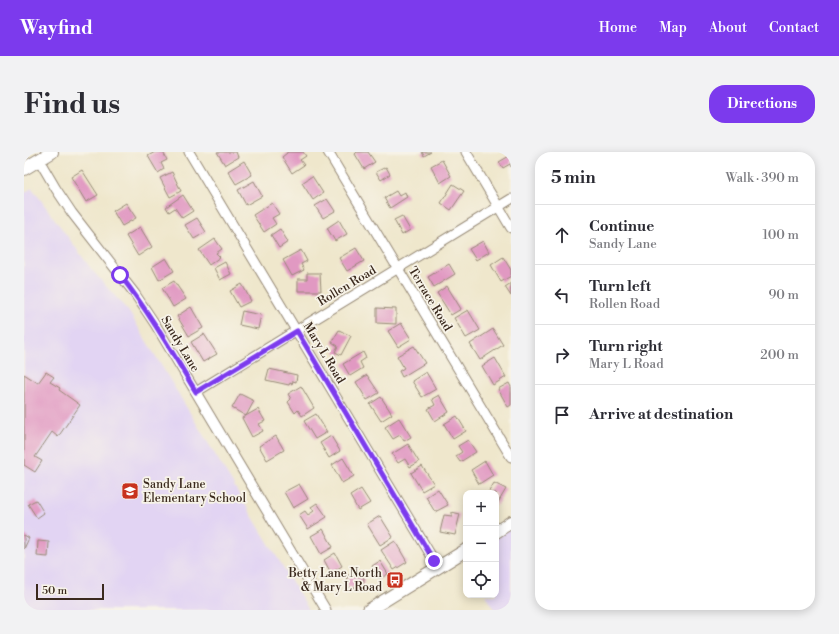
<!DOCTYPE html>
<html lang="en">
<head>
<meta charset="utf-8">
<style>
  body { margin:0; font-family:"Libre Bodoni",serif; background:#f2f2f3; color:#2b2b33 }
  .controls { position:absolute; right:12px; bottom:12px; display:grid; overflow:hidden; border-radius:8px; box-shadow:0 2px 10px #0003 }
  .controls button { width:36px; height:36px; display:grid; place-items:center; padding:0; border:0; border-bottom:1px solid #e1e1e2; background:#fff; color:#2b2b33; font:20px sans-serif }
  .scale { position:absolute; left:12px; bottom:10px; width:68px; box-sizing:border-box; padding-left:4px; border:2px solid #3b2a1e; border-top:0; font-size:11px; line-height:14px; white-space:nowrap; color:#3b2a1e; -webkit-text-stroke:3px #f7f3e8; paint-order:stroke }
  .stop { position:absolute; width:12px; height:12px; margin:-9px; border:3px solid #7c3aed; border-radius:50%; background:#fff }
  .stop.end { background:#7c3aed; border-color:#fff; box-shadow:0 1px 4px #0008 }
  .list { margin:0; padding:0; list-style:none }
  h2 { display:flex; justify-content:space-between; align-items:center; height:52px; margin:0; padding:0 16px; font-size:17px }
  h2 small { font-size:13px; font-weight:400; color:#7c7c81 }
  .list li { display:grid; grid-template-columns:26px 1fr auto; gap:12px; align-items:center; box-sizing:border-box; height:60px; padding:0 16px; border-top:1px solid #e1e1e2 }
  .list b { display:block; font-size:15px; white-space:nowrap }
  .list p { margin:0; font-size:13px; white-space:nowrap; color:#7c7c81 }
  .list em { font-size:13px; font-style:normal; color:#7c7c81 }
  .icon { flex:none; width:22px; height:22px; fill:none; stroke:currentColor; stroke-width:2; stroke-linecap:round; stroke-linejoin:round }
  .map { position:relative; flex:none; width:487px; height:458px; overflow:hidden; border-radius:16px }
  header { display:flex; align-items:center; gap:24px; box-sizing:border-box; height:56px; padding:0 20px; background:#7c3aed; color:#fff }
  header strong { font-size:19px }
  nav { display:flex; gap:22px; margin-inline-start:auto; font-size:14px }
  .intro { display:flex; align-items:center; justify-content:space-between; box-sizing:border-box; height:96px; padding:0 24px }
  h1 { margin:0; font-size:28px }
  .button { padding:10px 18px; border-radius:16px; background:#7c3aed; color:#fff; font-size:14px; font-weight:700 }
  main { display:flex; gap:24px; padding:0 24px }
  aside { flex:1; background:#fff; border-radius:16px; box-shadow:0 2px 10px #0003 }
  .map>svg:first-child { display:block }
  .built { fill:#e2d4f3 }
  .building { fill:#e199c2 }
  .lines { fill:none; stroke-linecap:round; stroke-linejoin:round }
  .street-casing { stroke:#958875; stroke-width:11 }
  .secondary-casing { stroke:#958875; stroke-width:14 }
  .street { stroke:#fff; stroke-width:9 }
  .secondary { stroke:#fff; stroke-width:12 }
  .route { stroke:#7c3aed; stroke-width:5 }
  .labels { text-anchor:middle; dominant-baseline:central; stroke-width:3.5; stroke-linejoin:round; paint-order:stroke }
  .street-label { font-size:12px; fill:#3b2a1e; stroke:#f7f3e8 }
  .poi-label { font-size:12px; fill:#3b2a1e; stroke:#f7f3e8; text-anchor:start }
</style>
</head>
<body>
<header>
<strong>Wayfind</strong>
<nav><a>Home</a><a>Map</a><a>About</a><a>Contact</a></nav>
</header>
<div class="intro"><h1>Find us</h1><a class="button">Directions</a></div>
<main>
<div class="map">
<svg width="487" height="458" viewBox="0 0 487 458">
  <rect width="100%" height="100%" fill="#f7f3e8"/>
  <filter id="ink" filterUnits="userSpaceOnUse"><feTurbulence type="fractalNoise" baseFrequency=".025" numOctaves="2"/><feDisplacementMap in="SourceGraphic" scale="8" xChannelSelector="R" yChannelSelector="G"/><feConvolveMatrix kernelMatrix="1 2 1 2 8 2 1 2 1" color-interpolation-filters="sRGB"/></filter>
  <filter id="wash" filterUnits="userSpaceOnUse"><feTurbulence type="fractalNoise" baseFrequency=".012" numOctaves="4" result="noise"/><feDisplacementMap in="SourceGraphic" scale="16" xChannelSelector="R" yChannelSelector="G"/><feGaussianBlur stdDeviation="0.9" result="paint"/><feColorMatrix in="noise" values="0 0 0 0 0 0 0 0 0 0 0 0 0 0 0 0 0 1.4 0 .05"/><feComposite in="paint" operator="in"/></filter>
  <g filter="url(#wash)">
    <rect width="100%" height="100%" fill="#efe7cc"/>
    <g class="built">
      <polygon points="8,36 68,118 105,160 285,458 0,458 0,41"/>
      <polygon points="487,376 487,458 471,458 462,443 472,443 472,385"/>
    </g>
    <g id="blocks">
      <g class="building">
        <polygon points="131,0 139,0 143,8 137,11 140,17 134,21 124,4"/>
        <polygon points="193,0 212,0 214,5 201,13"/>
        <polygon points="263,0 279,0 282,4 276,8 280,13 268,21 258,5 263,1"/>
        <polygon points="333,0 344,0 351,10 340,17 331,2"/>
        <polygon points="398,0 407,0 400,4"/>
        <polygon points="487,3 487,15 486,12 479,16 475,10"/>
        <polygon points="418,8 427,24 416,31 407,14"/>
        <polygon points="220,9 228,23 212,32 204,19"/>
        <polygon points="362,15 366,22 357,28 352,20"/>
        <polygon points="58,18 74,43 62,50 47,25"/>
        <polygon points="148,20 157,39 146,45 136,26"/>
        <polygon points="288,24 299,41 289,48 278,31"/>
        <polygon points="230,29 238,44 222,53 214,38"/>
        <polygon points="429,32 440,39 427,58 417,51"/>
        <polygon points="372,39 375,44 381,40 383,45 366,56 360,46"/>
        <polygon points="159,43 169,59 158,66 151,56 145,60 142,55"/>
        <polygon points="303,47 311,59 299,66 291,54"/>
        <polygon points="102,51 112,66 98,74 89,59"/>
        <polygon points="248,51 255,62 248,66 252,72 240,80 229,63"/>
        <polygon points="378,64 386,78 378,83 370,68"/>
        <polygon points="173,66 182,80 170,87 161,73"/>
        <polygon points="315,68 323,82 311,89 303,76"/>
        <polygon points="116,75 128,95 114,104 102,84"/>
        <polygon points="256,77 264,90 255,96 247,83"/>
        <polygon points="191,87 198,97 192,101 196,105 185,113 175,98"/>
        <polygon points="459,89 465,100 452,108 445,97"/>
        <polygon points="332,96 340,109 323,119 315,106"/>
        <polygon points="277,98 283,109 277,112 280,118 268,124 259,108"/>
        <polygon points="479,105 487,118 487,124 477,130 467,113"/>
        <polygon points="142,106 150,119 135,128 128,115"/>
        <polygon points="201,110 207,122 196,128 190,116"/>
        <polygon points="425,112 431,122 410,135 404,125"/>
        <polygon points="283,121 296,121 297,139 274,139 274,127 283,127"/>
        <polygon points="150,129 162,147 149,155 138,136"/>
        <polygon points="487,131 487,144 481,135"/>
        <polygon points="218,132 227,149 215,155 206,139"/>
        <polygon points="423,134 437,157 427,163 413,141"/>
        <polygon points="167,155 179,176 165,184 153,164"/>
        <polygon points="353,156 372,157 372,172 353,171"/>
        <polygon points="444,158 456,178 442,186 430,166"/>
        <polygon points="218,159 237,163 234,177 215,173"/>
        <polygon points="377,171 387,187 374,195 364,179"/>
        <polygon points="469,177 479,193 456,208 446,192"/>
        <polygon points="315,178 327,184 317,203 311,200 314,194 308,190"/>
        <polygon points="180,182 193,202 179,210 167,190"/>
        <polygon points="390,194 401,211 378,225 375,219 380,216 373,204"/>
        <polygon points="339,200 342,206 336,210 339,216 326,224 319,212"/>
        <polygon points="471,206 482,225 469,233 458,214"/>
        <polygon points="245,217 273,223 272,230 269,229 268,232 266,231 265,233 242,228"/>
        <polygon points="22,220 30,225 26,230 36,236 35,238 56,253 34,285 28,280 11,305 18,309 11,320 0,313 0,222 14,231"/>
        <polygon points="402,220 412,237 398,245 388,229"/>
        <polygon points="343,223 355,241 343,248 332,230"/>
        <polygon points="485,231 487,235 487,253 484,255 474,237"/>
        <polygon points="277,234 290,256 278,264 274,258 271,261 264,250 267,247 264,242"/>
        <polygon points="216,242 230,249 222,264 208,256"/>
        <polygon points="415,243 425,260 411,269 404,257 411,253 408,247"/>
        <polygon points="357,245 368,262 357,269 346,252"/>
        <polygon points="234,257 241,269 235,272 239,279 228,285 218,266"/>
        <polygon points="292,262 303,280 291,287 280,269"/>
        <polygon points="433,264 442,279 429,287 420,272"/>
        <polygon points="375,266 387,285 380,289 376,283 369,287 361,275"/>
        <polygon points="252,284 260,298 243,308 235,294"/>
        <polygon points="307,284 316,299 305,306 296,291"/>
        <polygon points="444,288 452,300 436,310 432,304 438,300 434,294"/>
        <polygon points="384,292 395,310 386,315 381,307 374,311 368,302"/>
        <polygon points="319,306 330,324 318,331 308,313"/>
        <polygon points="461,309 469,323 455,332 447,318"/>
        <polygon points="398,314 410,332 398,339 387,321"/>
        <polygon points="470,331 482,337 472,354 472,341 464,341"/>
        <polygon points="275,332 284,347 269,356 260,340"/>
        <polygon points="337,337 346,351 334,358 326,344"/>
        <polygon points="414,337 424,353 411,360 402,345"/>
        <polygon points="12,348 20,361 13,366 4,352"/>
        <polygon points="293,351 303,365 284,377 275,363 281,359 284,363 290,359 287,355"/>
        <polygon points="428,360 436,362 431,383 416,380 420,363 428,364"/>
        <polygon points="356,364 369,385 356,393 343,372"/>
        <polygon points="299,377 309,395 297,402 287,384"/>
        <polygon points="0,383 5,386 0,397"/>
        <polygon points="14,389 25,390 24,405 13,404"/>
        <polygon points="371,389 383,410 370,418 357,398"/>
        <polygon points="311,401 318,414 307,421 300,408"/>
        <polygon points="356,409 364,422 355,427 348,414"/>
        <polygon points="324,423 340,425 339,437 323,435"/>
      </g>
    </g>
  </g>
  <g filter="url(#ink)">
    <use href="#blocks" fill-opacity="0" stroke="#958875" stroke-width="1"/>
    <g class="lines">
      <g class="street-casing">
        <g id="street">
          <polyline points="165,0 414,415"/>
          <polyline points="304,0 487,305"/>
          <polyline points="442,0 487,76"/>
          <polyline points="15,8 32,37 48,61 111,142 131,172 302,458"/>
          <polyline points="172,240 487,47"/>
        </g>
      </g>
      <g class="secondary-casing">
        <g id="secondary">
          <polyline points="0,17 28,0"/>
          <polyline points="472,380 487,370"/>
          <polyline points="345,458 442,398"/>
        </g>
      </g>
      <use href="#street" class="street"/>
      <use href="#secondary" class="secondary"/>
    </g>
  </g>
  <g class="lines" filter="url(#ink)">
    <path class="route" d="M96,123C125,160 148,200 172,240L273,179L410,409"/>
  </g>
  <defs>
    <g id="school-square" transform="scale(0.9)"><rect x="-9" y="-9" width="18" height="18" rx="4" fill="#c8321e" stroke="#f7f3e8"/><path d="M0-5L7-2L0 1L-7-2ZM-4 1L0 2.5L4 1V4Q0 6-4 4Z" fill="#fff"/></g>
    <g id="bus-square" transform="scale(0.9)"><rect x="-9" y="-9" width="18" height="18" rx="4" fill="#c8321e" stroke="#f7f3e8"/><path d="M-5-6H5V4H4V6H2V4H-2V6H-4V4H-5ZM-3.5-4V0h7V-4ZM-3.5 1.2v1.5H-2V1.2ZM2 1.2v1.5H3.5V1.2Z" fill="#fff"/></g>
  </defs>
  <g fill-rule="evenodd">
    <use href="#school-square" x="106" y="339"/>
    <use href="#bus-square" x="371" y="428"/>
  </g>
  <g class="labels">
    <g class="street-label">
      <text transform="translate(323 134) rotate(-31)">Rollen Road</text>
      <text transform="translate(406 147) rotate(59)">Terrace Road</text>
      <text transform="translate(156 192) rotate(59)">Sandy Lane</text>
      <text transform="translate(300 201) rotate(59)">Mary L Road</text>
    </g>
    <g class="poi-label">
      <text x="119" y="332">Sandy Lane<tspan x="119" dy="14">Elementary School</tspan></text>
      <text x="358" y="421" text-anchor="end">Betty Lane North<tspan x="358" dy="14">&amp; Mary L Road</tspan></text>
    </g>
  </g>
</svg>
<div class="controls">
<button>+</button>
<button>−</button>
<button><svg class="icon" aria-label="locate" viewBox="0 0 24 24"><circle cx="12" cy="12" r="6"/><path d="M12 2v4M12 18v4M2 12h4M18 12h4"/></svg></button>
</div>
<div class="scale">50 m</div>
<div class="stop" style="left:96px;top:123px"></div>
<div class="stop end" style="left:410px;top:409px"></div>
</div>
<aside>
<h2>5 min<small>Walk · 390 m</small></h2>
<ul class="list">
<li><svg class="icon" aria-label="ahead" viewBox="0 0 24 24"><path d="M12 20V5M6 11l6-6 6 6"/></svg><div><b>Continue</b><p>Sandy Lane</p></div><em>100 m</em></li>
<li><svg class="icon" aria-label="left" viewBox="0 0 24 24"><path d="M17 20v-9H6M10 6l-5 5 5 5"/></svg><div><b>Turn left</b><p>Rollen Road</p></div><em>90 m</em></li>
<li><svg class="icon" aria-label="right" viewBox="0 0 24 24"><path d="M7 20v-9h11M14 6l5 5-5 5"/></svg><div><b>Turn right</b><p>Mary L Road</p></div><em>200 m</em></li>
<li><svg class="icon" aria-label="arrive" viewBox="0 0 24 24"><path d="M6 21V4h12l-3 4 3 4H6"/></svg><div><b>Arrive at destination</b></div></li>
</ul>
</aside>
</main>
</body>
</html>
